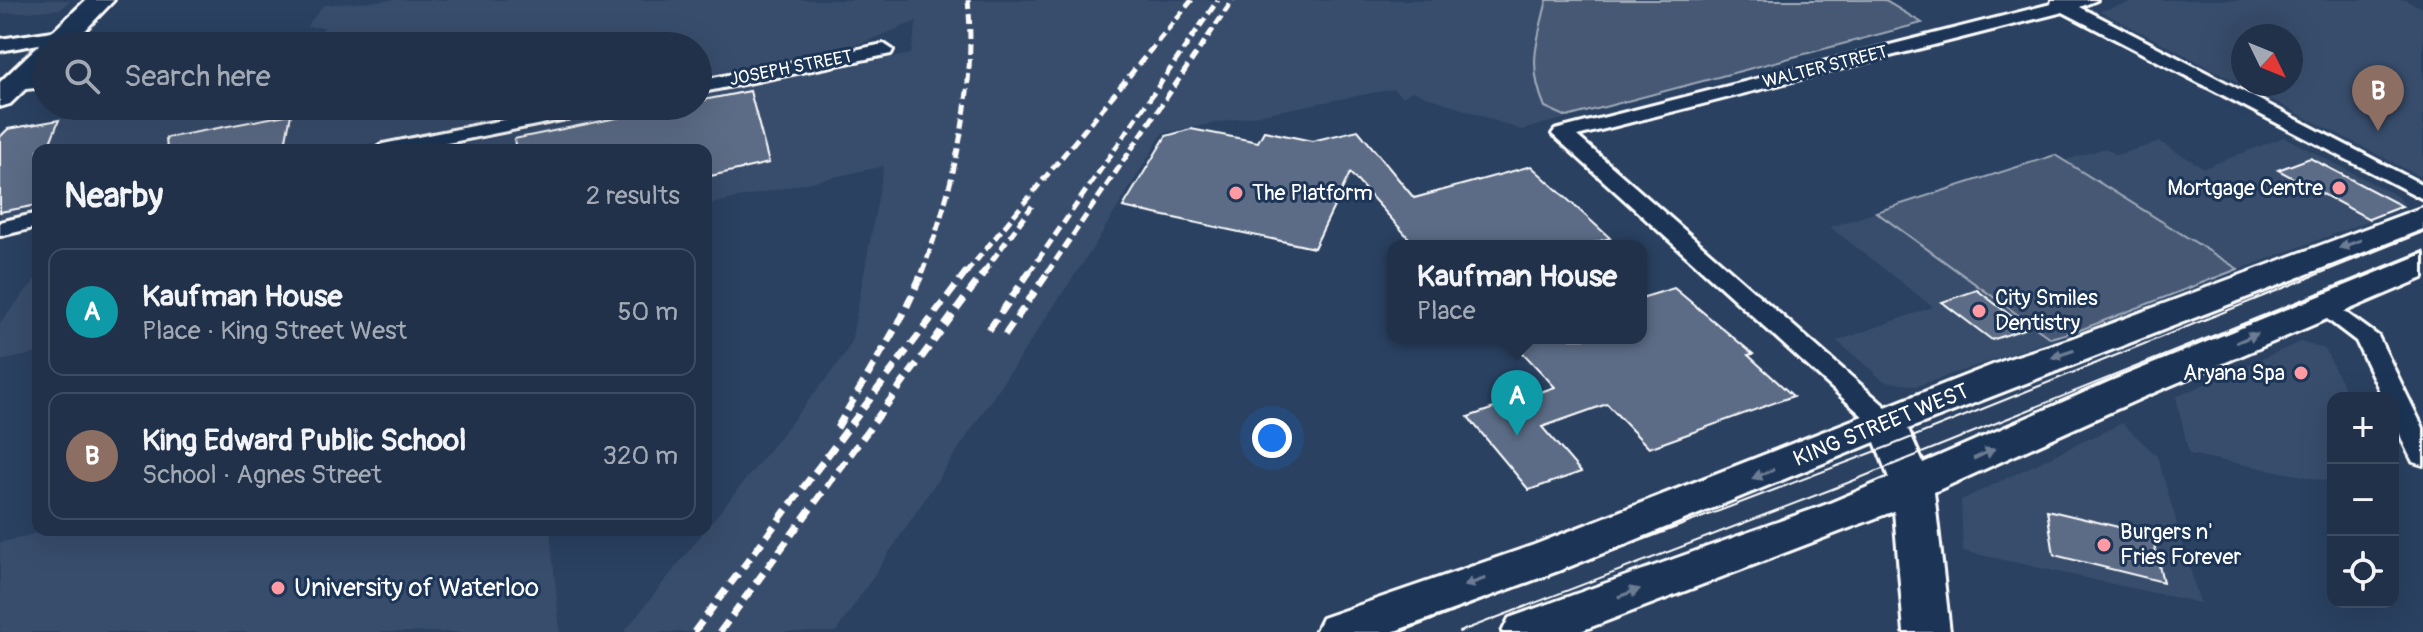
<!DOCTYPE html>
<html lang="en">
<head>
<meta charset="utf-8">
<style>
  body { margin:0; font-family:Pangolin,sans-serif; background:#283950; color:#f1f3f6 }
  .controls { position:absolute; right:24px; bottom:24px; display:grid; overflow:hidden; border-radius:16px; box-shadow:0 8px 32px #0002 }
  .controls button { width:72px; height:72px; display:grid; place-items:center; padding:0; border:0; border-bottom:2px solid #3d4c61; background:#203149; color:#f1f3f6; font:40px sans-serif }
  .compass { position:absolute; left:2231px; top:24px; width:72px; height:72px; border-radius:50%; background:#203149; box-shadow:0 8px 32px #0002; rotate:133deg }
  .you { position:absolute; left:1272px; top:438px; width:28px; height:28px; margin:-20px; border:6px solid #fff; border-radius:50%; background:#1a73e8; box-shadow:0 0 0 12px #1a73e833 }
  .badge { display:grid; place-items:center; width:52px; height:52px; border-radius:50%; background:#8abfa5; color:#fff; font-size:26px; font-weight:700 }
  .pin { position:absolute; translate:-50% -66px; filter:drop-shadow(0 2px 4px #0008) }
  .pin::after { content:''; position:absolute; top:42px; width:28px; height:24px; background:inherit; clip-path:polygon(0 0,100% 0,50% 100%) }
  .popup { position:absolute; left:1387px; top:240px; width:260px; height:104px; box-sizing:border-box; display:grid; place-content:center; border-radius:16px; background:#203149; filter:drop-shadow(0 2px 6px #0005); font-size:26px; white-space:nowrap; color:#a2a9b4 }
  .popup b { font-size:30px; color:#f1f3f6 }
  .popup::after { content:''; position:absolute; left:50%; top:100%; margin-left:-16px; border:16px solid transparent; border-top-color:#203149 }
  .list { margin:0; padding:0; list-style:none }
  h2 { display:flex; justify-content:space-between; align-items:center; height:104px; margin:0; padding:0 32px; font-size:34px }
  h2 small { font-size:26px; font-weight:400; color:#a2a9b4 }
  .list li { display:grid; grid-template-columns:52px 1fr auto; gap:24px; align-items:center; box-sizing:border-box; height:128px; margin:0 16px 16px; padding:0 16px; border:2px solid #3d4c61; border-radius:16px }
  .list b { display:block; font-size:30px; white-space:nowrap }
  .list p { margin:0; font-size:26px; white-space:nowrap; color:#a2a9b4 }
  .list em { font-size:26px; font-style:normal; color:#a2a9b4 }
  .icon { flex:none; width:44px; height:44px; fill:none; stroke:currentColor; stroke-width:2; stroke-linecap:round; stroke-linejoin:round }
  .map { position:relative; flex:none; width:2423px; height:632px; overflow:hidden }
  .search { position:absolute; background:#203149; box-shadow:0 8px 32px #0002; left:32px; top:32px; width:680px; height:88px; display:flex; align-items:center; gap:20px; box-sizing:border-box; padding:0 28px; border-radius:44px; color:#a2a9b4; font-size:30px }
  .panel { position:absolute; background:#203149; box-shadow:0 8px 32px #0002; left:32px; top:144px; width:680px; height:392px; border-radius:16px }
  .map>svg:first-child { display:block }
  .built { fill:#394e6c; fill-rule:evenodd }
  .green { fill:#465975; stroke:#a2acba; stroke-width:2 }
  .building { fill:#5b6c86; stroke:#fff; stroke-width:2 }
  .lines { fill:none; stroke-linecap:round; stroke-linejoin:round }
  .street-casing { stroke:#fff; stroke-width:6 }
  .secondary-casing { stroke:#fff; stroke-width:6 }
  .street { fill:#1d3557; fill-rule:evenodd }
  .secondary { fill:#1d3557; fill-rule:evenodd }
  .tram { stroke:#fff; stroke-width:2 }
  .rail-far1 { stroke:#fff; stroke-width:5; stroke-dasharray:10 5; stroke-linecap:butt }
  .rail { stroke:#fff; stroke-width:7; stroke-dasharray:13 7; stroke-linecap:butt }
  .oneway { fill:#6c7c92 }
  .poi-dot { fill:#ff9aa2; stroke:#1d3557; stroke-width:3 }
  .labels { text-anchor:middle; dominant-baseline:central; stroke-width:6; stroke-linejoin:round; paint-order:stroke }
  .far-street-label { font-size:18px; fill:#fff; stroke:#1d3557 }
  .poi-label { font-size:22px; fill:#fff; stroke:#1d3557; text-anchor:start }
  .street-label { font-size:22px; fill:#fff; stroke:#1d3557 }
  .near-poi-label { font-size:26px; fill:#fff; stroke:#1d3557; text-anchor:start }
</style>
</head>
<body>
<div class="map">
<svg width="2423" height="632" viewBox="0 0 2423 632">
  <rect width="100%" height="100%" fill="#2a4161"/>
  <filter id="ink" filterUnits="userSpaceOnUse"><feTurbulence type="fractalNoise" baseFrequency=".0125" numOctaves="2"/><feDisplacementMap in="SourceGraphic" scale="16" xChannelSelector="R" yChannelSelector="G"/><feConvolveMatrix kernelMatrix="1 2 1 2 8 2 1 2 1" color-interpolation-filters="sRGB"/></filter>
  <g filter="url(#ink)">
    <g class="built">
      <polygon points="21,0 70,0 61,9 0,14 0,2"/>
      <polygon points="393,0 1884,0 1922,23 1521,130 1412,91 1403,97 1393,89 1163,133 1094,246 836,632 624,632 841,360 851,343 884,166 706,205 706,150 436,150 647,106 698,106 698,95 911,54 917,21 862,43 698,77 698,46 309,46 325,27 306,27 324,5"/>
      <path d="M2140,0H2405L2423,8V178L2100,11ZM2243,36H2291V84H2243Z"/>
      <polygon points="147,106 555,106 338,150 38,150 38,211 0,219 0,134 6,128"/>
      <polygon points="2284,137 2397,196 2405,207 2080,330 1917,386 1884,381 1837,341 1933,307 1830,227 2055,155 2063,161 2105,148 2117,155 2160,142 2204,168"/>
      <polygon points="38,276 38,353 0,361 0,323"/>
      <polygon points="2300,342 2325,349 2349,398 2333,398 2333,482 2189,454 2176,397"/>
      <polygon points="2122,423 2157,456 2200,603 1963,551 1961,500"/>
      <polygon points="49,530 550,530 560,632 0,632 0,543"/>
    </g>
    <g class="green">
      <path d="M1547,0H1884L1922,23L1567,117L1545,107C1527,65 1537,42 1547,0Z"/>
      <polygon points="2055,155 2238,269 2080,330 2050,338 1876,212"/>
    </g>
    <g class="building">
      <polygon points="750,91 769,163 706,177 706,150 516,150 514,139 675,106 698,106 698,101"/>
      <polygon points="291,114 284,150 167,150 166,138"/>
      <polygon points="59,120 47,150 38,150 38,205 0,212 0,137 8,129"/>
      <polygon points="1191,129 1258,142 1264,131 1312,141 1358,130 1414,198 1531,166 1610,238 1584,246 1416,246 1350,173 1314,248 1123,207 1166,136"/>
      <polygon points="2310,158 2402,206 2369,219 2278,170"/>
      <polygon points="1674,288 1753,354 1748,355 1793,396 1649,448 1607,404 1542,427 1581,472 1529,490 1468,417 1555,387 1509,338 1641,338 1641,298"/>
      <polygon points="1977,290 2027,328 1992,340 1942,302"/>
      <polygon points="2047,510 2152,535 2163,582 2054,555"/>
    </g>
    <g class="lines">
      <g class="street-casing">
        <g id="street">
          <polygon points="2052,0 2097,0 2080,7 2423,185 2423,199 2063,12 1577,136 1895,415 1899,422 1895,429 1877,429 1552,134 1555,130 2051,4"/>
          <polygon points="66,29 75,34 72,38 0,51 0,39"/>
          <polygon points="884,44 893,50 891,54 698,93 698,81"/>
          <polygon points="46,75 46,87 15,90 5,84 15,78"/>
          <polygon points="572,106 611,106 601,112 413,150 373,150 383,144"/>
          <polygon points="38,213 38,227 0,236 0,222"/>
          <path d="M2322,298L2330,301L2378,336L2423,428V465L2413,462C2402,441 2393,422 2393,398H2383L2356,341L2310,306Z"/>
        </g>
      </g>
      <g class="secondary-casing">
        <g id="secondary">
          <polygon points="86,0 114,0 70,46 46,46 46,69 10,104 0,107 0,82"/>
          <polygon points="2423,207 2423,229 1908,429 1923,463 2111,381 2423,254 2423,278 2139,399 1934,492 1950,632 1904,632 1894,511 1578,632 1502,632 1509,618 1825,505 1889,478 1875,442 1564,569 1392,632 1315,632 1322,618 1534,545 2008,359 2070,339"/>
        </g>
      </g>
      <use href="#street" class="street"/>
      <use href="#secondary" class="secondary"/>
      <g class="tram">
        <polyline points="1401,632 1895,444 2423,232"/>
        <polyline points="1459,632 1835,488 2423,251"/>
      </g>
      <g class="rail-far1">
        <path d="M922,273C953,189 977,90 968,0"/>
        <polyline points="966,273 1192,0"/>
        <polyline points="983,273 1032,206"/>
        <polyline points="1029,273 1218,0"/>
        <polyline points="1047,273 1233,0"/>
      </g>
      <g class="rail">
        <polyline points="989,330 1030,271"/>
        <polyline points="1005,335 1049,271"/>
        <polyline points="837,428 902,317 923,271"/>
        <polyline points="694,632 967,271"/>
        <polyline points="720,632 985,271"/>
      </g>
    </g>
    <defs><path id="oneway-solid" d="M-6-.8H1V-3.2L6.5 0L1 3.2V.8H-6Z" transform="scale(2)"/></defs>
    <g class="oneway">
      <use href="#oneway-solid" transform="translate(2350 244) rotate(160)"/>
      <use href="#oneway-solid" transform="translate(2247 338) rotate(-23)"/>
      <use href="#oneway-solid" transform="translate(2063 354) rotate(162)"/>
      <use href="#oneway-solid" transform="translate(1984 454) rotate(-25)"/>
      <use href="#oneway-solid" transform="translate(1763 474) rotate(157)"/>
      <use href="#oneway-solid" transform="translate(1475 582) rotate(160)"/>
      <use href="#oneway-solid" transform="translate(1629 593) rotate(-20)"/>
    </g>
  </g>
  <g class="poi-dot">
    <circle cx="2339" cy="188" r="8"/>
    <circle cx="1236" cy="193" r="8"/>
    <circle cx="1979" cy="311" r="8"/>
    <circle cx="2301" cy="373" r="8"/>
    <circle cx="2104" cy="545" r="8"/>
    <circle cx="278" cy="588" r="8"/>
  </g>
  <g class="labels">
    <g class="far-street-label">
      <text transform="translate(1825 67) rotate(-14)">WALTER STREET</text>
      <text transform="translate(791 68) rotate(-11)">JOSEPH STREET</text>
    </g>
    <g class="poi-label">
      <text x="2323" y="188" text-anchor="end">Mortgage Centre</text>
      <text x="1252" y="193">The Platform</text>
      <text x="1995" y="298">City Smiles<tspan x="1995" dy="25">Dentistry</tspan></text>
      <text x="2285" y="373" text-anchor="end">Aryana Spa</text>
      <text x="2120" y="532">Burgers n'<tspan x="2120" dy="25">Fries Forever</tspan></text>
    </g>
    <g class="street-label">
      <text transform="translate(1881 425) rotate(-22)">KING STREET WEST</text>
    </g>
    <g class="near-poi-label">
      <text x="294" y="588">University of Waterloo</text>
    </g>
  </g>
</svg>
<div class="controls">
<button>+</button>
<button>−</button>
<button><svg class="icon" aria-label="locate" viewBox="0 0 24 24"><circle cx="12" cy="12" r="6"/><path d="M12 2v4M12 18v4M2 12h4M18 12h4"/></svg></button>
</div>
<svg class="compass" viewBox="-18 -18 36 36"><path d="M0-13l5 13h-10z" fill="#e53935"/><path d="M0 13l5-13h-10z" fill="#a2a9b4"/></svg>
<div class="you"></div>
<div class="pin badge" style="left:1517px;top:436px;background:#0f9aa8">A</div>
<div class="popup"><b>Kaufman House</b>Place</div>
<div class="pin badge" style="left:2378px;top:131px;background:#8d6e63">B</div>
<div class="search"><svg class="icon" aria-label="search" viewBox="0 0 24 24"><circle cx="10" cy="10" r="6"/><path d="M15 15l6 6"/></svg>Search here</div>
<section class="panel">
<h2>Nearby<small>2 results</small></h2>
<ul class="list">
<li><span class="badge" style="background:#0f9aa8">A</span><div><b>Kaufman House</b><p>Place · King Street West</p></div><em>50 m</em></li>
<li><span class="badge" style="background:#8d6e63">B</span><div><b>King Edward Public School</b><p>School · Agnes Street</p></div><em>320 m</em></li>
</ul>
</section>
</div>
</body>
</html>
